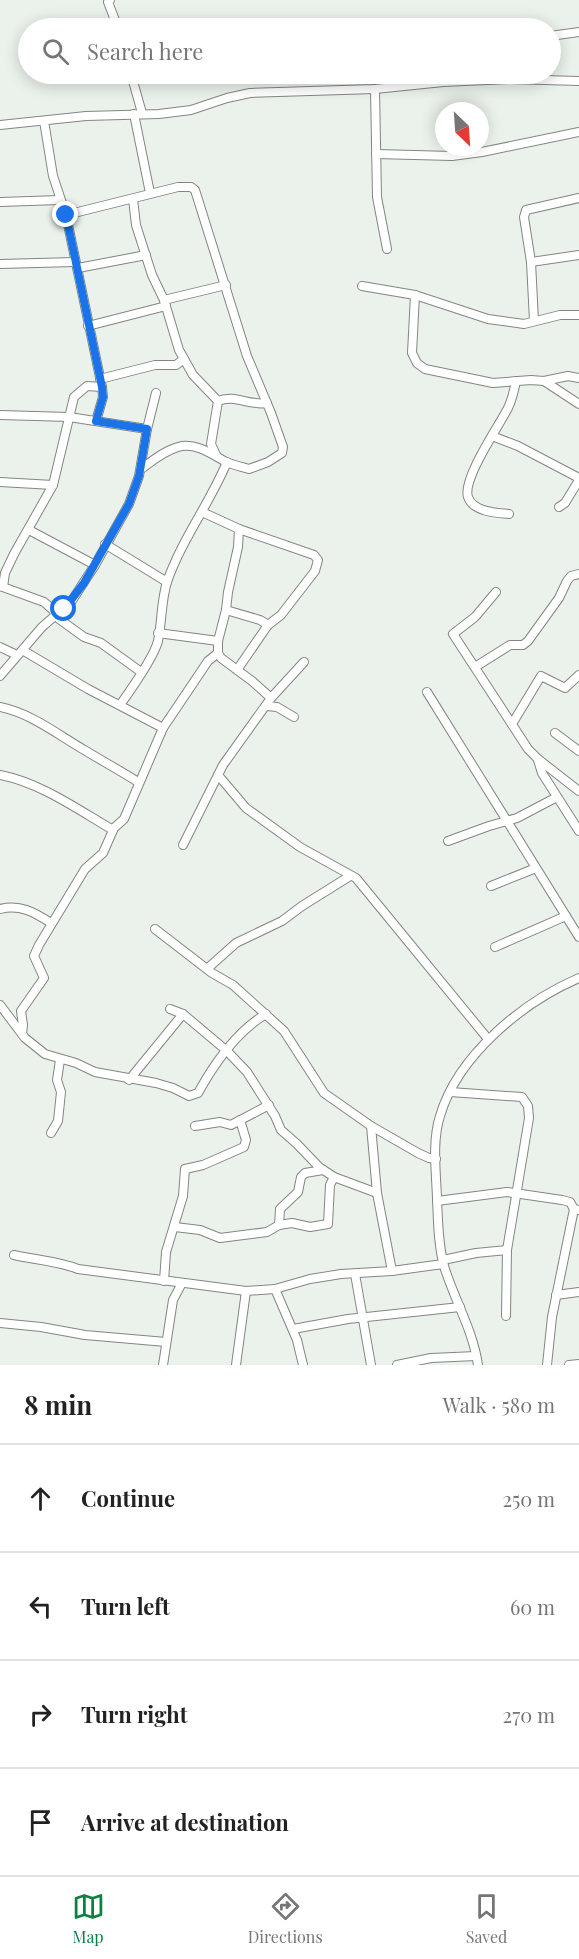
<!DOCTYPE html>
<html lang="en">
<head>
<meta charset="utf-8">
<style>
  body { margin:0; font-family:"Playfair Display",serif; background:#f6f6f6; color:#222 }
  .compass { position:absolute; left:435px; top:102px; width:54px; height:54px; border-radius:50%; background:#fff; box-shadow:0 3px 15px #0003; rotate:155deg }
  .stop { position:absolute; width:18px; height:18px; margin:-14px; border:4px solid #1a73e8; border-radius:50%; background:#fff }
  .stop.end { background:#1a73e8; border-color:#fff; box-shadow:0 2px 6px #0008 }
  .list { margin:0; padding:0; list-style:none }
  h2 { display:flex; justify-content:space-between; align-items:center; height:78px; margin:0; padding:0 24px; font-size:26px }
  h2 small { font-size:20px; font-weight:400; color:#767676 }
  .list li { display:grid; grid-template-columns:39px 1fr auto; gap:18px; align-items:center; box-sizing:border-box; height:108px; padding:0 24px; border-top:2px solid #e0e0e0 }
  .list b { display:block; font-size:22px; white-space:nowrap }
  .list em { font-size:20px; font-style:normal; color:#767676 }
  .icon { flex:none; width:33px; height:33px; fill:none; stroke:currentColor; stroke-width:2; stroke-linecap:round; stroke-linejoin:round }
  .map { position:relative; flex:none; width:579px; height:1365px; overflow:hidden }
  .search { position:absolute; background:#fff; box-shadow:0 3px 15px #0003; left:18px; right:18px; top:18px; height:66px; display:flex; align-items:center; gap:15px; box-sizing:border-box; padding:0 21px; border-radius:33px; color:#767676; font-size:22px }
  .sheet { height:510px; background:#fff }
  nav { display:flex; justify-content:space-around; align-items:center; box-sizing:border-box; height:84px; border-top:2px solid #e0e0e0; background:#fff; font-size:16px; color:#767676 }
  nav a { display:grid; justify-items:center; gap:3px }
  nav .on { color:#0b8043 }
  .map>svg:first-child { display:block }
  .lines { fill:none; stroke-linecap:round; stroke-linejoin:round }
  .minor-casing { stroke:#818780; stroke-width:10 }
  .minor { stroke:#fff; stroke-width:8 }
  .route { stroke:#1a73e8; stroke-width:8 }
</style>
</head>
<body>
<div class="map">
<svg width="579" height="1365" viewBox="0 0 579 1365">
  <rect width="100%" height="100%" fill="#ebf2eb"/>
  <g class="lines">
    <g class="minor-casing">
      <g id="minor">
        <polyline points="110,0 108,2 118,28"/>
        <polyline points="550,36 579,32"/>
        <polyline points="131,74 142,113"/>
        <polyline points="375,89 377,197 387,249"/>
        <polyline points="134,114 150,193"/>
        <polyline points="44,121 53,176 66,215 102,387 103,397 96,421"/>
        <polyline points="0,125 86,116 159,114 191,110 227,98 250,93 375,89 443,82 509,79 579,81"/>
        <polyline points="376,154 452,156 482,152 579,132"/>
        <polyline points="133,199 136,225 152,275 164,300 179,350 193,375 218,401 211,444 216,455"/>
        <polyline points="0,202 60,200"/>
        <path d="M66,215L178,187H191L195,190L247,356L271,413L283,447L282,453L268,462L249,469C242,467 233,465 226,462C212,454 195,442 178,447C164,451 152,461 141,469"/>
        <polyline points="531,262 579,255"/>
        <polyline points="0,264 75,262"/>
        <polyline points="78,268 146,255"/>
        <polyline points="362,286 415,295 488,319 524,324 560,315 579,315"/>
        <polyline points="415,295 412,353 417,363 425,369 493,383 531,380 544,381 568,376 579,378"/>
        <polyline points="164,300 226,285"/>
        <polyline points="534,321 531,262 524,217 526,210 579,198"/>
        <polyline points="88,326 166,306"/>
        <polyline points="100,379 155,365 176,365 184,359"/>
        <polyline points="544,381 579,404"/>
        <path d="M218,401C235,394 249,406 267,403"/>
        <polyline points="0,415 69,417 147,429"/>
        <polyline points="492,436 518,446 579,478"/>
        <polyline points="0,482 53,485"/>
        <polyline points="559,507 565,503 579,480"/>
        <polyline points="202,512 239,529 314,555 318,560 315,571 281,615 268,625 237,670"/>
        <path d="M509,514C497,513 473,512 468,497C462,479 499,426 508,408C512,400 514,391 516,381"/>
        <polyline points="29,530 95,565"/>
        <polyline points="105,544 167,582"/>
        <polyline points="0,586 44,602 53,610 59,619 84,637 101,643 141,672"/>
        <polyline points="3,587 5,573 14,554 53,485 74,397 87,386 102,387"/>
        <polyline points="496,592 475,617 453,634 528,749 538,759 579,791"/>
        <polyline points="226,610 260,620 268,625"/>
        <polyline points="158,633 218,641"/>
        <polyline points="0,647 17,655"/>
        <polyline points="24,651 88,689 163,728"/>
        <polyline points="218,653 221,658 252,681 271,698"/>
        <polyline points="475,667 510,645 523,645 528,641 559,598 567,581 571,576 579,574"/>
        <polyline points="0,676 42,627 71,602 95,565 129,504 139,476 147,429 156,393"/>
        <polyline points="427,692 579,937"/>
        <path d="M120,705C130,691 154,657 158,641C162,622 161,601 167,582C182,539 210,503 227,462"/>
        <polyline points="267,706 277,707 294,717"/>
        <path d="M0,707C33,714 58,735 86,751C104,762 121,771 138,782"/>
        <polyline points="512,724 541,676 565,688 579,675"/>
        <polyline points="555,733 579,751"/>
        <polyline points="538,760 542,773 579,831"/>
        <path d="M0,775C41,783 77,809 113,830"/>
        <polyline points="218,775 246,808 300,847 356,878 488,1039"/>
        <polyline points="448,841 489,826 517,818 557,797"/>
        <polyline points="183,845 223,765 271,698 304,662"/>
        <polyline points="491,886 536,868"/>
        <path d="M0,909C20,904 34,912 51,923"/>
        <polyline points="155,929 212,973 233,985 284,1031 324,1093 371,1126 418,1153 429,1158 436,1159"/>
        <polyline points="495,947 566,916"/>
        <polyline points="208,968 236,943 282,921 302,906 350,876"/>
        <path d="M0,1005L25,1038L45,1054L76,1063L95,1072L156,1083L173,1088L189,1096L198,1093C214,1064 237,1031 266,1014"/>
        <polyline points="170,1009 183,1014 227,1051 247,1072 275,1116 281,1130 297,1144 319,1167 334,1177 377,1193"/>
        <polyline points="22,1034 23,1025 21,1011 44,978 34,956 39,945 85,869 103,853 114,828 124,819 163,728 208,661 218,653 218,641 226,610 228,592 238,547 239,529"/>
        <polyline points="129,1080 183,1014"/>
        <polyline points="450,1092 522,1097 528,1106 529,1118 507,1250 506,1316"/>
        <polyline points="195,1126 220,1122 231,1125 269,1105"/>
        <polyline points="371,1126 377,1193 392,1271"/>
        <polyline points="51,1133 58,1121 61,1092 57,1080 60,1060"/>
        <polyline points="437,1201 507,1192 562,1200 570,1202 574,1209 579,1210"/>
        <polyline points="279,1225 280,1209 298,1192 301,1177 305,1173 323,1170"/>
        <polyline points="175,1227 200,1230 220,1238 267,1232 279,1225 292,1223 310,1227 328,1224 330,1185 334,1177"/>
        <path d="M14,1255C36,1260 57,1261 78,1269L246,1291L275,1289L310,1279L341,1274L392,1271L443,1264"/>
        <polyline points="443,1260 476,1253 507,1250"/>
        <polyline points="355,1274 371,1365"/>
        <polyline points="164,1281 166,1252 183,1196 185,1169 203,1165 244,1147 246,1140 240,1120"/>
        <polyline points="275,1289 297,1340 303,1365"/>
        <polyline points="556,1295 579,1292"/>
        <polyline points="0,1323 41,1327 85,1335 166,1342"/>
        <polyline points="293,1329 348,1319 460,1307"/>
        <polyline points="163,1365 173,1300 182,1283"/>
        <polyline points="236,1365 246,1291"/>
        <polyline points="397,1365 431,1358 476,1356"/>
        <path d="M478,1365C473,1330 454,1299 444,1266C438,1244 438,1220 437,1198C436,1171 432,1141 440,1116C458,1055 523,1002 579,978"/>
        <polyline points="547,1365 552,1317 574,1209"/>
        <polyline points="569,1365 579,1364"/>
      </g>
    </g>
    <use href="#minor" class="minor"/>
  </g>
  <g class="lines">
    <polyline class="route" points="64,609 84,583 129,504 139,476 147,429 96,421 103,397 102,387 66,215"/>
  </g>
</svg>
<svg class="compass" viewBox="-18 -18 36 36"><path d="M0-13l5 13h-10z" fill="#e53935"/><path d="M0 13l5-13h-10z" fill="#767676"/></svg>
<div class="stop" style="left:64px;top:609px"></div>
<div class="stop end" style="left:66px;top:215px"></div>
<div class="search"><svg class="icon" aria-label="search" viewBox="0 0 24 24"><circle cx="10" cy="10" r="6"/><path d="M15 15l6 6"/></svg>Search here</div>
</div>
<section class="sheet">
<h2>8 min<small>Walk · 580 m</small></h2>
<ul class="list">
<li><svg class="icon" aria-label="ahead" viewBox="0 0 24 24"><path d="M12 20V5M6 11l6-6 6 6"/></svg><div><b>Continue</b></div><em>250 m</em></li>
<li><svg class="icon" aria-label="left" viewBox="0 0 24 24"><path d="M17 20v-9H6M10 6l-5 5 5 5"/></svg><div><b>Turn left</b></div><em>60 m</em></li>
<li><svg class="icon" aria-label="right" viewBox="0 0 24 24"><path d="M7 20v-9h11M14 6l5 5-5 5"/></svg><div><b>Turn right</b></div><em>270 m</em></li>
<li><svg class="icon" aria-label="arrive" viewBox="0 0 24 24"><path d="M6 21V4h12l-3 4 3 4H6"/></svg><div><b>Arrive at destination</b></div></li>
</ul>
</section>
<nav>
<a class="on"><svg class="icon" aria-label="map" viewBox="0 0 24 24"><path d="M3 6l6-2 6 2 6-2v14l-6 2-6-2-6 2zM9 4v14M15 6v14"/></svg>Map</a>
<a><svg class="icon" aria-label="directions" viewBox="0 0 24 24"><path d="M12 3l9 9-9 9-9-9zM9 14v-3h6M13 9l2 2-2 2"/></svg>Directions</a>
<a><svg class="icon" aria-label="saved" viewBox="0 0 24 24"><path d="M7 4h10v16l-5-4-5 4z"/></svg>Saved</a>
</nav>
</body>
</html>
